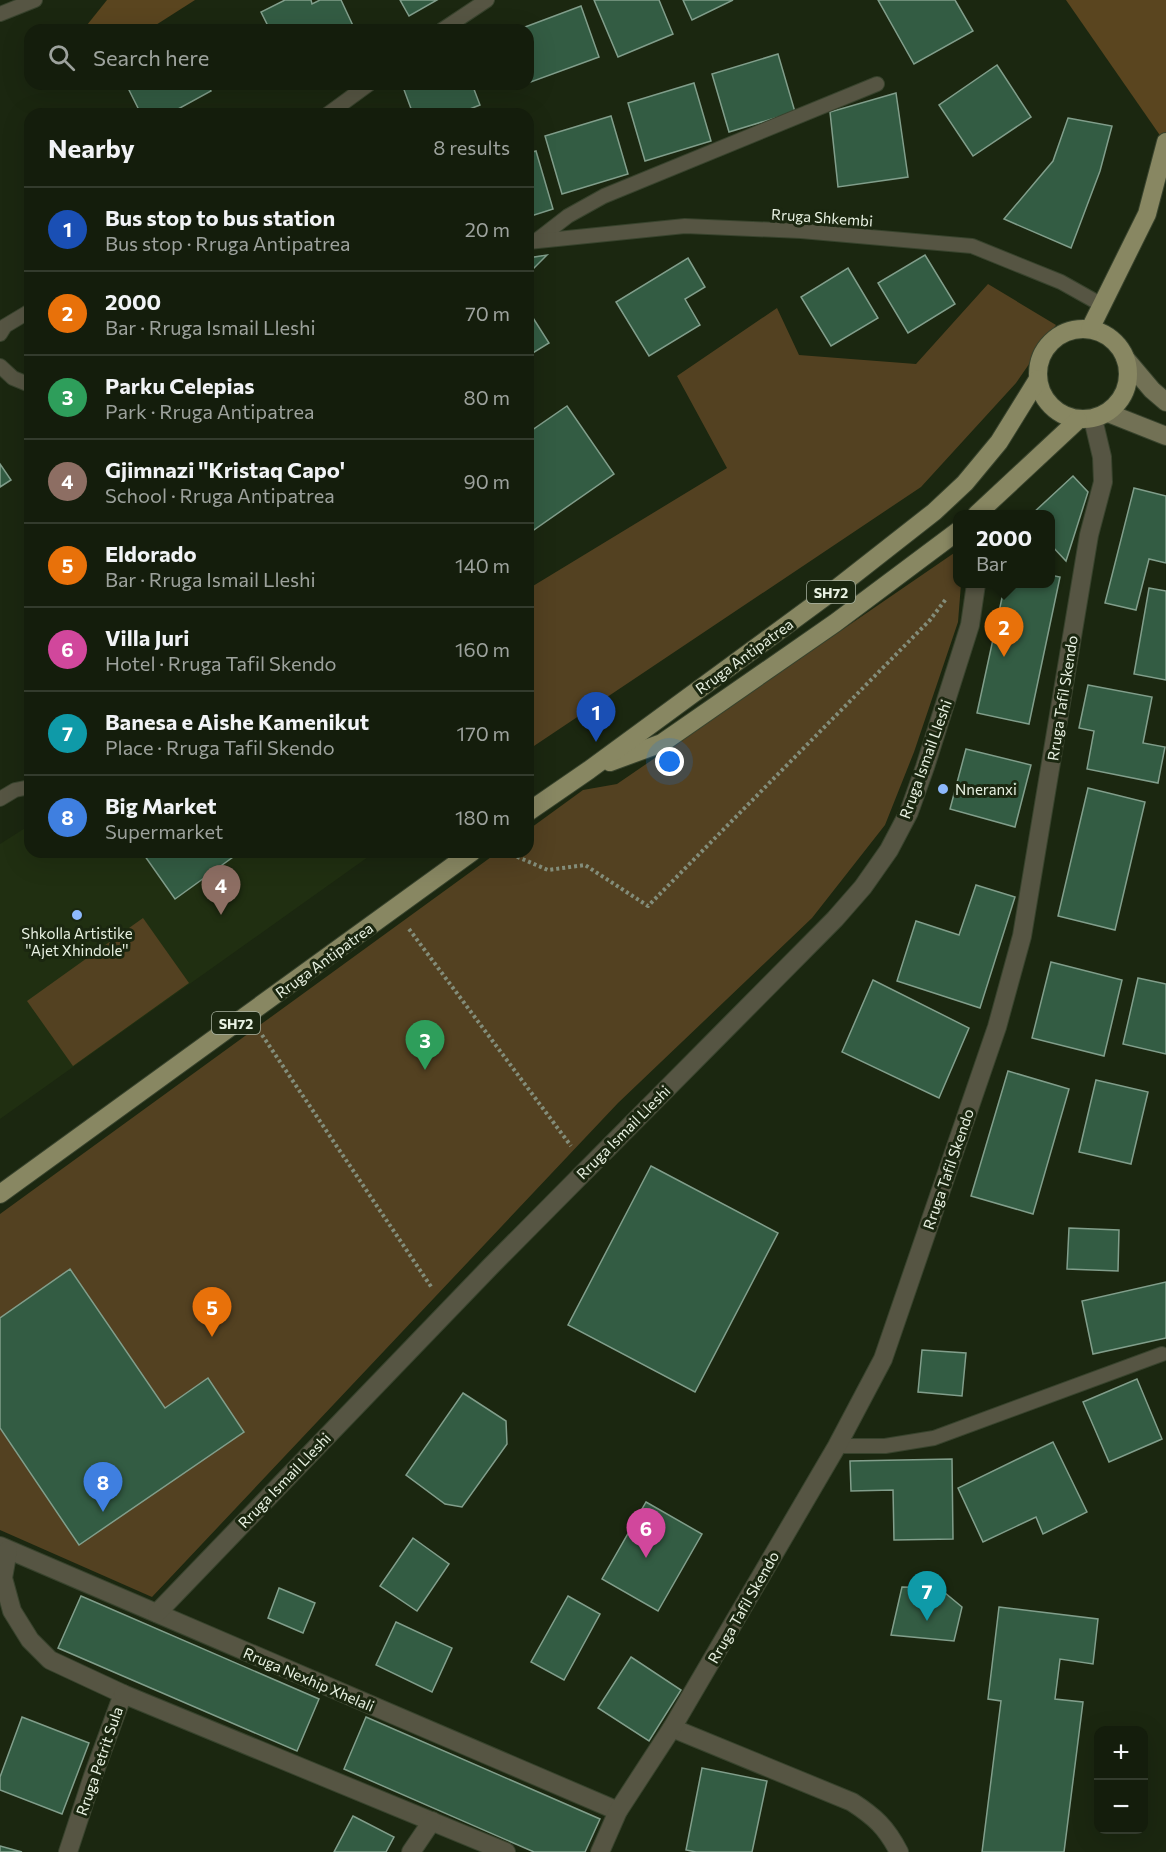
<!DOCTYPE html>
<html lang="en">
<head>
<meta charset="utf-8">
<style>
  body { margin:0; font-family:Commissioner,sans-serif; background:#212a1a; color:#f1f3f6 }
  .controls { position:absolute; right:18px; bottom:18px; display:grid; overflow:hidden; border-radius:12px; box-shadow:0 6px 24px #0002 }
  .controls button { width:54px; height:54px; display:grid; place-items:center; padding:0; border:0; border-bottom:2px solid #333b2d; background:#141d0c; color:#f1f3f6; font:30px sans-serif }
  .you { position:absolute; left:670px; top:762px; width:21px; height:21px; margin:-15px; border:4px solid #fff; border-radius:50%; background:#1a73e8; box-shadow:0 0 0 9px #1a73e833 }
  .badge { display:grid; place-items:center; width:39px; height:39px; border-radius:50%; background:#8db9fc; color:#fff; font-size:20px; font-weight:700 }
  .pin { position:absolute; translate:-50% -50px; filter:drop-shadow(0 2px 3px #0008) }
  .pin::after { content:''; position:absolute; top:32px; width:21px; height:18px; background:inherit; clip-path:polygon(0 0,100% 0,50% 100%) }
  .popup { position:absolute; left:953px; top:510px; width:102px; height:78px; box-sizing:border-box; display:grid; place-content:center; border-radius:12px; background:#141d0c; filter:drop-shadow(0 2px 4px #0005); font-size:20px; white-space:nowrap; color:#9da29d }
  .popup b { font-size:22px; color:#f1f3f6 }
  .popup::after { content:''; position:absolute; left:50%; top:100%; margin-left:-12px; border:12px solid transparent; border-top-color:#141d0c }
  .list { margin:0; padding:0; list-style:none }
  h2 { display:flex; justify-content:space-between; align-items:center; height:78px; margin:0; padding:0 24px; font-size:26px }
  h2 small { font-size:20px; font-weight:400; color:#9da29d }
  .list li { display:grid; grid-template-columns:39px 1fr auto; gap:18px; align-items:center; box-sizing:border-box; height:84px; padding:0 24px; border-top:2px solid #333b2d }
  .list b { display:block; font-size:22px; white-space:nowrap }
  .list p { margin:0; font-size:20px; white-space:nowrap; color:#9da29d }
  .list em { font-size:20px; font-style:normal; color:#9da29d }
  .icon { flex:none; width:33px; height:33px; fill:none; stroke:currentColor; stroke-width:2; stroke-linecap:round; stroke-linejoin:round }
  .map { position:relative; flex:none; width:1166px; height:1852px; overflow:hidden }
  .search { position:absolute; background:#141d0c; box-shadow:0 6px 24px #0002; left:24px; top:24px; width:510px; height:66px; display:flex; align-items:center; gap:15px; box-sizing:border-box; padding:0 21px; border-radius:18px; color:#9da29d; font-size:22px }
  .panel { position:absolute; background:#141d0c; box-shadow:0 6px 24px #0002; left:24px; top:108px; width:510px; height:750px; border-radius:18px }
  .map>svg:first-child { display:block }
  .built { fill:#202f11 }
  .green { fill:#534121 }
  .forest { fill:#5a451f }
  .building { fill:#335c43; stroke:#819e8b; stroke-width:1.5 }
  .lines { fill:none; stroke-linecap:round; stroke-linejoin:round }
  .service-casing { stroke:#38432d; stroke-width:16 }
  .minor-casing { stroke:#38432d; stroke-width:20 }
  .secondary-casing { stroke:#38432d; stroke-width:20 }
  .primary-casing { stroke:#38432d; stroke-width:20 }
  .path { stroke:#838d7a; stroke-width:4; stroke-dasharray:3 3; stroke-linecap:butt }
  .service { stroke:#565543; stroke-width:14 }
  .minor { stroke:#565543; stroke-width:18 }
  .secondary { stroke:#727155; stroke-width:18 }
  .primary { stroke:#888762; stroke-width:18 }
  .poi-dot { fill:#8db9fc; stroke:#1b2710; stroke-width:2 }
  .labels { text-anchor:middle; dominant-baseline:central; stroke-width:6; stroke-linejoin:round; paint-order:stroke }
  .shield { fill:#1b2710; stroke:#aab4a3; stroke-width:1.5 }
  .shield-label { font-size:14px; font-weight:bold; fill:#e8f1e2 }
  .street-label { font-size:15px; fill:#e8f1e2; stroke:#1b2710 }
  .poi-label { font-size:15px; fill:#e8f1e2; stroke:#1b2710; text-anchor:start }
</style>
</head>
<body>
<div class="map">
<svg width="1166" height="1852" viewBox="0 0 1166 1852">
  <rect width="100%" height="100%" fill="#1b2710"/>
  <polygon class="built" points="30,825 30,852 375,852 0,1119 0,844"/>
  <g class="green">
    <polygon points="988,284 1056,325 1016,383 921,487 528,750 528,589 727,468 677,376 777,308 799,355 916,364"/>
    <polygon points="957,551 958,584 961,584 958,622 914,752 885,825 812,918 618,1103 152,1597 0,1530 0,1214 498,852 528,852 528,830 583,790 617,784"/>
    <polygon points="143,918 189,983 73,1066 27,1001"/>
  </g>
  <g class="forest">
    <polygon points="107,0 195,0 148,30 83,30"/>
    <polygon points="1066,0 1166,0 1166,144"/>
  </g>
  <g class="building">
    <polygon points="285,0 311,0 312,4 320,0 341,0 355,30 270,30 261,12"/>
    <polygon points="400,0 437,0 409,16"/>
    <polygon points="594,0 659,0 673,34 618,57"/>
    <polygon points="683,0 733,0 692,20"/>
    <polygon points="878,0 955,0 973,31 914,64"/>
    <polygon points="581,6 599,57 528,83 528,30 517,30"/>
    <polygon points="778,54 795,112 729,132 712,74"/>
    <polygon points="997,65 1031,117 973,156 939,105"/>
    <polygon points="694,83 711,141 645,161 628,103"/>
    <polygon points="126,84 207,84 211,91 169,114 141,114"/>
    <polygon points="411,84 472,84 480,105 457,114 413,114 403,87"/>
    <polygon points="896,93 908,177 838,187 830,112"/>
    <polygon points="611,116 628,174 562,194 545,136"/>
    <polygon points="1068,118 1112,126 1100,171 1071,248 1004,219 1053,161"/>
    <polygon points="536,151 553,209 528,217 528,153"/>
    <polygon points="547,255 528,274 528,258"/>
    <polygon points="925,255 955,304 908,333 878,283"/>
    <polygon points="688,258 705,287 685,299 700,325 649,356 616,302"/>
    <polygon points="848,268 878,318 831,346 801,297"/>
    <polygon points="528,310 549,343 528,356"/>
    <polygon points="567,406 614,474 528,534 528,433"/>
    <polygon points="0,464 11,480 0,487"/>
    <polygon points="1073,476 1088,492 1066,561 1050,544 1050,514 1032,514"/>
    <polygon points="1134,488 1166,496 1166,563 1149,559 1136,610 1105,603"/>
    <polygon points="1050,575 1060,577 1029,724 977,713 1005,584 1050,584"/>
    <polygon points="1149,588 1166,591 1166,680 1134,674"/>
    <polygon points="1088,685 1152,697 1143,743 1165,747 1158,783 1087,769 1094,731 1079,728"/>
    <polygon points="966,749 1031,765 1015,827 950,809"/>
    <polygon points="1088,788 1145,802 1115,930 1058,916"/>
    <polygon points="142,852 240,852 175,899"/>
    <polygon points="976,885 1015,897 980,1008 897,981 916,921 959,935"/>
    <polygon points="1051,962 1122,980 1104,1056 1032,1038"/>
    <polygon points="1138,978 1166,984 1166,1054 1123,1044"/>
    <polygon points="873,980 969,1028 939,1098 842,1052"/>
    <polygon points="1008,1071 1069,1089 1033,1214 971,1196"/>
    <polygon points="1096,1080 1148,1092 1131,1164 1079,1152"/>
    <polygon points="651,1166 778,1233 695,1392 568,1325"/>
    <polygon points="1069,1228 1119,1230 1118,1271 1067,1269"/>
    <polygon points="70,1269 165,1408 208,1378 244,1432 79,1545 0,1428 0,1318"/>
    <polygon points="1166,1282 1166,1338 1093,1354 1082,1301"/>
    <polygon points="922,1350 966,1353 962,1396 918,1392"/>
    <polygon points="1137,1379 1162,1439 1109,1462 1083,1402"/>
    <polygon points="463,1393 506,1421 507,1444 462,1507 445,1504 406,1475"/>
    <polygon points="1053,1442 1087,1512 1043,1534 1036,1517 983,1542 958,1488"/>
    <polygon points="952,1459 953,1539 894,1540 893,1490 851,1491 850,1461"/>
    <polygon points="646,1502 702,1534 658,1611 602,1579"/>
    <polygon points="413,1538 449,1564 417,1611 380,1586"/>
    <polygon points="902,1587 939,1588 962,1607 954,1641 891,1635"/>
    <polygon points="279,1588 315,1603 303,1633 268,1618"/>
    <polygon points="81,1596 319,1699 297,1751 58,1648"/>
    <polygon points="568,1596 600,1614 564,1680 531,1662"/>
    <polygon points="999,1607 1098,1619 1093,1664 1060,1659 1055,1699 1083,1702 1064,1852 982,1852 1001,1701 988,1699"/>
    <polygon points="396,1622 452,1648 432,1692 376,1665"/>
    <polygon points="631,1657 681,1690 649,1741 598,1708"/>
    <polygon points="22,1717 89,1743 62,1814 0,1790 0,1777"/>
    <polygon points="366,1717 600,1819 585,1852 534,1852 344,1769"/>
    <polygon points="702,1768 767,1781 752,1852 696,1852 686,1850"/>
    <polygon points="353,1816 394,1837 386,1852 334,1852"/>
    <polygon points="0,1846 22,1852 0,1852"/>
  </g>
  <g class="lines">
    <g class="service-casing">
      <g id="service">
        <polyline points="0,14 35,0"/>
        <polyline points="442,30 487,0"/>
        <polyline points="328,114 369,84"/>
        <polyline points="537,240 568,216 604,196 877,84"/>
        <polyline points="528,242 685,226 801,231 972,246 1061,282 1102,305"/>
        <polyline points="0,334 5,326 30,311"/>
        <polyline points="0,366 13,378 30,385"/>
        <polyline points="0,799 15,790 30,787"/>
        <polyline points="837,1446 885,1446 934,1438 1162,1354"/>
      </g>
    </g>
    <g class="minor-casing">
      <g id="minor">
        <polyline points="0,1546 618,1811"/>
        <polyline points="8,1550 3,1578 12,1611 30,1640 50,1660 123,1694 93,1776 68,1852"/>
        <polyline points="157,1613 490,1267 835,919 863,887 889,850 909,812 925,767 970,625 976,584"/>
        <polyline points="123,1694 506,1852"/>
        <path d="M672,1728L852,1802C875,1817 886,1827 899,1852"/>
        <polyline points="411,1852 432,1821"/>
        <polyline points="600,1852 618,1811 672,1728 837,1446 883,1359 997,1027 1022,936 1089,535 1103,482 1102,457 1093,419"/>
      </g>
    </g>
    <g class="secondary-casing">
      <g id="secondary">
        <polyline points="1125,358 1152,390 1166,402"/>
        <polyline points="1108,413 1166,436"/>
      </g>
    </g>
    <g class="primary-casing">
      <g id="primary">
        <circle cx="1083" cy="374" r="45"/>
        <polyline points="1090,329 1147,214 1166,142"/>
        <polyline points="977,514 1078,420"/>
        <polyline points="610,762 662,743 835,623 958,531"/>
        <polyline points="528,812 589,770 837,588 934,512 965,483 999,442 1038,379"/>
        <polyline points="0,1194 472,852"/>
      </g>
    </g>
    <g class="path">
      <polyline points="506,852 548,870 585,865 648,906 930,620 946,599"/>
      <polyline points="409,929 571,1146"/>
      <polyline points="262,1035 432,1288"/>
    </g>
    <use href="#service" class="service"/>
    <use href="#minor" class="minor"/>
    <use href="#secondary" class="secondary"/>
    <use href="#primary" class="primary"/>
  </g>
  <g class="poi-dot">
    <circle cx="943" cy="789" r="6"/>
    <circle cx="77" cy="915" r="6"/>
  </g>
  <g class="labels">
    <g class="shield">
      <rect x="807" y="581" width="48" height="22" rx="4.5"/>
      <rect x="212" y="1012" width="48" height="22" rx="4.5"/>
    </g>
    <g class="shield-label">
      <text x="831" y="592">SH72</text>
      <text x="236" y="1023">SH72</text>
    </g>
    <g class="street-label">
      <text transform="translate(822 217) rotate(4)">Rruga Shkembi</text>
      <text transform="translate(744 656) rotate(-36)">Rruga Antipatrea</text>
      <text transform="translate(1062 698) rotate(-81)">Rruga Tafil Skendo</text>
      <text transform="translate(925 759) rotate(-70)">Rruga Ismail Lleshi</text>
      <text transform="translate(324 960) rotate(-36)">Rruga Antipatrea</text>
      <text transform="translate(623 1132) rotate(-45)">Rruga Ismail Lleshi</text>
      <text transform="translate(948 1169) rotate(-71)">Rruga Tafil Skendo</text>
      <text transform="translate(284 1480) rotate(-46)">Rruga Ismail Lleshi</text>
      <text transform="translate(743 1607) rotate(-60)">Rruga Tafil Skendo</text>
      <text transform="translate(309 1679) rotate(23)">Rruga Nexhip Xhelali</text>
      <text transform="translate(99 1761) rotate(-71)">Rruga Petrit Sula</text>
    </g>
    <g class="poi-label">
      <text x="955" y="789">Nneranxi</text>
      <text x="77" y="933" text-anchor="middle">Shkolla Artistike<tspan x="77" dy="17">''Ajet Xhindole''</tspan></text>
    </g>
  </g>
</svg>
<div class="controls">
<button>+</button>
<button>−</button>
</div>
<div class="you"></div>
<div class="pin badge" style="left:596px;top:742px;background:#1a4fb4">1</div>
<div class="pin badge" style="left:1004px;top:657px;background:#e8710a">2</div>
<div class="popup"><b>2000</b>Bar</div>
<div class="pin badge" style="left:425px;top:1070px;background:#2e9e5b">3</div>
<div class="pin badge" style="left:221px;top:915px;background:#8d6e63">4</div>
<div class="pin badge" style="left:212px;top:1337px;background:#e8710a">5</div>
<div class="pin badge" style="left:646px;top:1558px;background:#d1479c">6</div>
<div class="pin badge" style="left:927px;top:1621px;background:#0f9aa8">7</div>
<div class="pin badge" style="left:103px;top:1512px;background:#3f7fe0">8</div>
<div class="search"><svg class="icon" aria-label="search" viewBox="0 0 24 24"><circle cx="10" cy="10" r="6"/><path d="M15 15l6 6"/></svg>Search here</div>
<section class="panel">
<h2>Nearby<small>8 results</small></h2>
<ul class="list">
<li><span class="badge" style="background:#1a4fb4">1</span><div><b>Bus stop to bus station</b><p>Bus stop · Rruga Antipatrea</p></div><em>20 m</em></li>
<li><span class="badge" style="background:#e8710a">2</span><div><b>2000</b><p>Bar · Rruga Ismail Lleshi</p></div><em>70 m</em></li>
<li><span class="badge" style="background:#2e9e5b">3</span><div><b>Parku Celepias</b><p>Park · Rruga Antipatrea</p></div><em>80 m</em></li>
<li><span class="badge" style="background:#8d6e63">4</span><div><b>Gjimnazi ''Kristaq Capo'</b><p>School · Rruga Antipatrea</p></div><em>90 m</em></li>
<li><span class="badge" style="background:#e8710a">5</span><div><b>Eldorado</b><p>Bar · Rruga Ismail Lleshi</p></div><em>140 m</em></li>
<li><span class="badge" style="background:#d1479c">6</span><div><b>Villa Juri</b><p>Hotel · Rruga Tafil Skendo</p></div><em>160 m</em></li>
<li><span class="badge" style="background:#0f9aa8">7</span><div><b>Banesa e Aishe Kamenikut</b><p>Place · Rruga Tafil Skendo</p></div><em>170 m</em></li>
<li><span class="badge" style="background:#3f7fe0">8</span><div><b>Big Market</b><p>Supermarket</p></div><em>180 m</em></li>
</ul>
</section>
</div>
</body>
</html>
